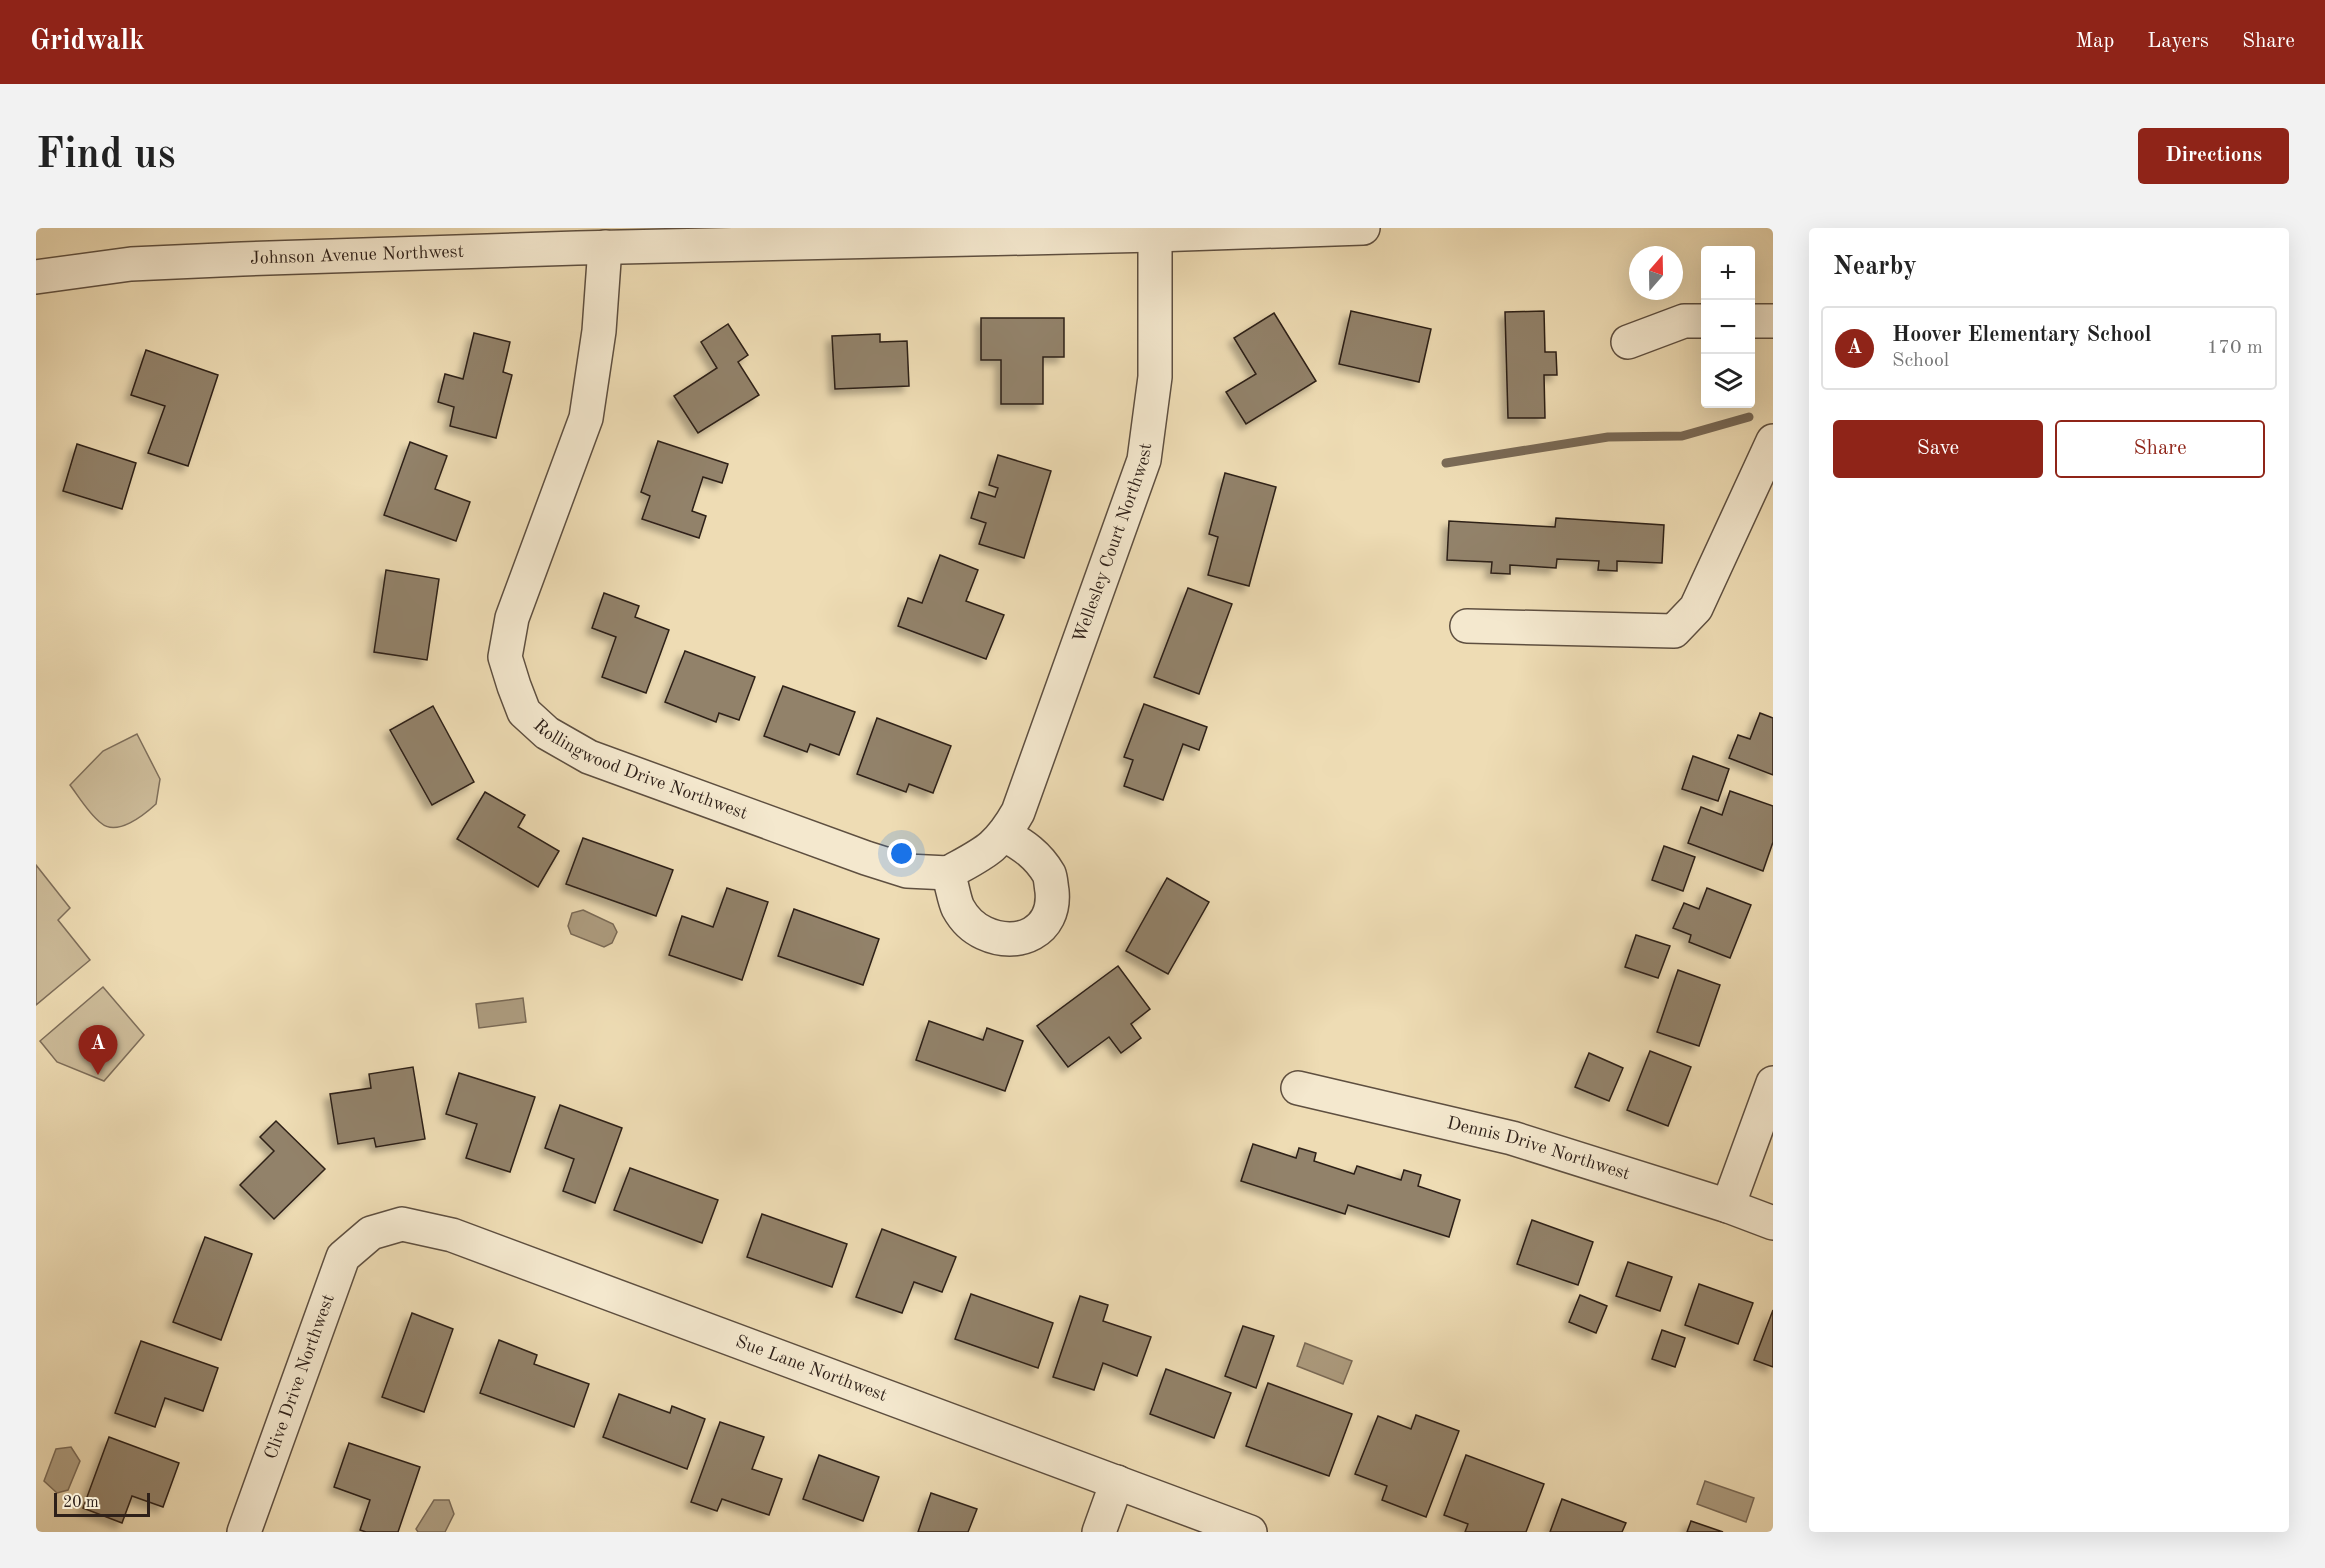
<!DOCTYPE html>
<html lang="en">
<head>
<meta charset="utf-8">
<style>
  body { margin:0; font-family:"Old Standard TT",serif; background:#f2f2f2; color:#222 }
  .controls { position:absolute; right:18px; top:18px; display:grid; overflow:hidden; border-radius:6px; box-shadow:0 6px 24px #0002 }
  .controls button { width:54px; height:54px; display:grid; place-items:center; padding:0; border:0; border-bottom:2px solid #e0e0e0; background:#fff; color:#222; font:30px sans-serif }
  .compass { position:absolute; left:1593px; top:18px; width:54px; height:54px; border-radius:50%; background:#fff; box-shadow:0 6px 24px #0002; rotate:20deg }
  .scale { position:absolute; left:18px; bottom:15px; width:96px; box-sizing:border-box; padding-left:6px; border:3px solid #2e2019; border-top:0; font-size:16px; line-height:21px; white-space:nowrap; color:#2e2019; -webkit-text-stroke:4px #f4e8ce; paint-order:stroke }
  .you { position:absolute; left:866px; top:626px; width:21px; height:21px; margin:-15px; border:4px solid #fff; border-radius:50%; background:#1a73e8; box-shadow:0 0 0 9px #1a73e833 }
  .badge { display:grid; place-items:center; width:39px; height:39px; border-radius:50%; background:#8f2418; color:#fff; font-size:20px; font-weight:700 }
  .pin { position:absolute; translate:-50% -50px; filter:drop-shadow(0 2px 3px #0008) }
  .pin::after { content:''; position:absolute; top:32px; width:21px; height:18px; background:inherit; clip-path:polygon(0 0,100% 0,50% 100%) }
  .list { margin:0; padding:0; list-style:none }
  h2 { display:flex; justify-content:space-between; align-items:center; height:78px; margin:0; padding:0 24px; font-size:26px }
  h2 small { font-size:20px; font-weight:400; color:#767676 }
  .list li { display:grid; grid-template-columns:39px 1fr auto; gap:18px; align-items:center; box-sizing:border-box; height:84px; margin:0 12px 12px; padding:0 12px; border:2px solid #e0e0e0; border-radius:6px }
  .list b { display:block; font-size:22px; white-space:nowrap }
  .list p { margin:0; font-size:20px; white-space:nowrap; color:#767676 }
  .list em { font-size:20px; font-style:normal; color:#767676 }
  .actions { display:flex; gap:12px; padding:18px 24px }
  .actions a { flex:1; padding:14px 0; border:2px solid #8f2418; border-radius:6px; text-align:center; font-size:21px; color:#8f2418 }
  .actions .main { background:#8f2418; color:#fff }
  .icon { flex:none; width:33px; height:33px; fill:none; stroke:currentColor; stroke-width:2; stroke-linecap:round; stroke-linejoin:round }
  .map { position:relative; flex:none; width:1737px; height:1304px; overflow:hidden; border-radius:6px }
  header { display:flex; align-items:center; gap:36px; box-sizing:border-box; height:84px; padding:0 30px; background:#8f2418; color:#fff }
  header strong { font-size:28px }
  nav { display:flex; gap:33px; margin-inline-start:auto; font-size:21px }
  .intro { display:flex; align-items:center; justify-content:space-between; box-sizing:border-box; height:144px; padding:0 36px }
  h1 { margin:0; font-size:42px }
  .button { padding:15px 27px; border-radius:6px; background:#8f2418; color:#fff; font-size:21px; font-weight:700 }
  main { display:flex; gap:36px; padding:0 36px }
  aside { flex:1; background:#fff; border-radius:6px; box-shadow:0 6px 24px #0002 }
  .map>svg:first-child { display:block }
  .green { fill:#cdbc9a; stroke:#7e6e5a; stroke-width:1.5 }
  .water { fill:#ad9c7f; stroke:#7a6a56; stroke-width:1.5 }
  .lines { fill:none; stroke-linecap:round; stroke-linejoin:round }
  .stream { stroke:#7a6a56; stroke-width:9 }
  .building { fill:#92826a; stroke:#2e2019; stroke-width:1.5; filter:url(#shadow) }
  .minor-casing { stroke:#5e4f40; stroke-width:36 }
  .minor { stroke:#f4e8ce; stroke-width:33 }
  .labels { text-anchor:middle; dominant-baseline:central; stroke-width:4.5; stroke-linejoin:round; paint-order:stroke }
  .street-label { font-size:18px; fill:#2e2019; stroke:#f4e8ce }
</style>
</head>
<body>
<header>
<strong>Gridwalk</strong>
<nav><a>Map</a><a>Layers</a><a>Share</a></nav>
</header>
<div class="intro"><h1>Find us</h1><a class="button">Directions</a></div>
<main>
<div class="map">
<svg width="1737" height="1304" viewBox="0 0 1737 1304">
  <defs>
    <filter id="shadow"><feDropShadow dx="-5.5" dy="5.5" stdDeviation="3" flood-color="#0004"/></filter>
  </defs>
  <rect width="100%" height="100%" fill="#eedcb4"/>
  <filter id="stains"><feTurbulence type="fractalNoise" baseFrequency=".00333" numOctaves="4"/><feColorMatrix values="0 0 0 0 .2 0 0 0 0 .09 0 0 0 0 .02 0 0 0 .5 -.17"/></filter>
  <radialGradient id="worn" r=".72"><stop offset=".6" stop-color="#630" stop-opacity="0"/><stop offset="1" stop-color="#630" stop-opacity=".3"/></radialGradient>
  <g class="green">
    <path d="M101,506L124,551L120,576C108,587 81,609 65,595C53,586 43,569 34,557L67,523Z"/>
    <polygon points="0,637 34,680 22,692 54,732 0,777"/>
    <polygon points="67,759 108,807 68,853 21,834 4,813"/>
  </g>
  <g class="water">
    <polygon points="547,682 577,696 581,704 576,715 568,719 535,706 532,698 536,685"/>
    <polygon points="487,770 490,794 443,800 440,776"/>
    <polygon points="1269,1115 1316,1133 1307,1156 1261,1138"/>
    <polygon points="35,1219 44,1233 32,1262 21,1265 8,1253 20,1221"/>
    <polygon points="1669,1253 1718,1270 1710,1294 1661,1276"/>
    <polygon points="398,1272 413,1272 418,1286 409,1304 382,1304 380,1301"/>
  </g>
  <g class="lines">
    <polyline class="stream" points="1410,235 1572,209 1646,208 1713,189"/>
  </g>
  <g class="building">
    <polygon points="1315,83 1395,101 1383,154 1303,136"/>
    <polygon points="1508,83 1509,124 1520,124 1521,147 1508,147 1509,190 1472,190 1469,84"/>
    <polygon points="1238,85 1280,153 1210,196 1190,164 1220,146 1198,110"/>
    <polygon points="945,90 1028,90 1028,129 1007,129 1007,176 965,176 965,132 945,132"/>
    <polygon points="692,96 712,127 702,134 723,167 662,205 638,168 681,140 665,114"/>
    <polygon points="438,105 474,114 467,144 476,147 460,210 414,198 418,179 402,174 409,146 427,151"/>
    <polygon points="844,106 844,114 871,113 873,158 799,161 796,108"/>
    <polygon points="110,122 182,147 152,238 112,225 129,178 95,167"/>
    <polygon points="622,213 692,236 686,255 667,249 656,283 670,288 663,310 606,291 614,268 605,264"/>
    <polygon points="374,214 411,228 399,261 434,274 420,313 348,287"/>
    <polygon points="41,216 100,235 86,281 27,263"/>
    <polygon points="962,227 1015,243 988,330 943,316 950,295 935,290 943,264 959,269 962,260 953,257"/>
    <polygon points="1189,245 1240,259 1213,358 1172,347 1182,309 1173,306"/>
    <polygon points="1520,290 1628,297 1626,335 1581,333 1581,343 1562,342 1563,333 1521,331 1520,340 1474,337 1474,346 1455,345 1456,334 1411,332 1413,293 1519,299"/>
    <polygon points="904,327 942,342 930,373 968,387 950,431 862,398 872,370 886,375"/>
    <polygon points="350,342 403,351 391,432 338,424"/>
    <polygon points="1152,360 1196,376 1163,466 1118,449"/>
    <polygon points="568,365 603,378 599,389 633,402 610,465 566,449 580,409 556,400"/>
    <polygon points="649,423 719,449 703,492 683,485 680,494 629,474"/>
    <polygon points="747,458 819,484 803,527 774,516 771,524 728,508"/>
    <polygon points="1108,476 1171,499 1163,522 1147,516 1127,572 1088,558 1097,532 1088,529"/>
    <polygon points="397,478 438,554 396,577 354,502"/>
    <polygon points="1724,485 1737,490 1737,547 1693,530 1702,507 1714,511"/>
    <polygon points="841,490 915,518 897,565 873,556 870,564 821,546"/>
    <polygon points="1657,528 1693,541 1682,573 1646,561"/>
    <polygon points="1694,563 1737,578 1737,614 1727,643 1652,615 1665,579 1686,587"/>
    <polygon points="449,564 489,587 482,599 523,623 502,659 421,611"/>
    <polygon points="547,610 637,642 620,688 530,656"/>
    <polygon points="1628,618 1659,629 1647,663 1616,652"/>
    <polygon points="1131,650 1173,674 1132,746 1090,723"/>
    <polygon points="691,660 732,674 706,752 633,727 646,688 677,699"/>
    <polygon points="1671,660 1715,677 1694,730 1653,714 1655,707 1637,700 1648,675 1663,681"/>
    <polygon points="758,681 843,711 827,757 742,728"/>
    <polygon points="1600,707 1634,718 1622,750 1589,739"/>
    <polygon points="1082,738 1114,781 1095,796 1105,810 1085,825 1073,809 1032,839 1001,798"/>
    <polygon points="1642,742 1684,757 1663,818 1621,804"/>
    <polygon points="893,793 947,812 951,800 987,813 969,863 880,832"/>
    <polygon points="1614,823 1655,839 1632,898 1591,882"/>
    <polygon points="1553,825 1587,840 1573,873 1539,859"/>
    <polygon points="377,839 389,911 340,919 338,910 302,916 294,866 335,860 333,846"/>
    <polygon points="423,845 499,869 474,944 430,930 441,896 410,886"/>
    <polygon points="524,877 586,900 559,975 527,963 538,931 509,920"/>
    <polygon points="240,893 289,941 238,991 204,957 238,923 224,909"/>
    <polygon points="1217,916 1260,930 1263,920 1280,925 1278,933 1318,946 1321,938 1365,952 1368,942 1385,947 1382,958 1424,972 1413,1009 1312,977 1309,986 1205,953"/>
    <polygon points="594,940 682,972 666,1015 578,982"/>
    <polygon points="726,986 811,1016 796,1059 711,1029"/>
    <polygon points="1496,992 1557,1014 1542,1057 1481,1036"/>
    <polygon points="846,1001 920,1029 906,1064 878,1054 866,1085 820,1069"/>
    <polygon points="169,1009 216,1026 185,1112 137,1094"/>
    <polygon points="1592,1034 1636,1049 1624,1083 1580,1068"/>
    <polygon points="1663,1056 1717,1075 1702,1116 1649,1097"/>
    <polygon points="935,1066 1017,1095 1002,1140 919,1111"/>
    <polygon points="1544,1067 1571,1078 1560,1105 1533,1094"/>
    <polygon points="1044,1068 1072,1077 1067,1093 1115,1109 1101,1148 1067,1135 1058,1162 1017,1149"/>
    <polygon points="1737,1082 1737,1139 1718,1132"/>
    <polygon points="376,1085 417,1101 388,1184 346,1169"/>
    <polygon points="1207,1098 1238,1108 1220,1160 1189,1148"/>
    <polygon points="1626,1102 1649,1110 1639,1139 1616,1131"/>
    <polygon points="463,1112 501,1127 498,1136 553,1156 538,1199 444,1165"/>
    <polygon points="105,1113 182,1140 167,1183 129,1170 119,1199 79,1185"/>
    <polygon points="1130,1141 1195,1165 1178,1210 1114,1186"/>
    <polygon points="1232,1155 1316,1186 1293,1248 1210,1218"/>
    <polygon points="583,1166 634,1185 636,1178 669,1191 651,1241 567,1209"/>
    <polygon points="1380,1187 1423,1203 1390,1289 1346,1272 1351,1258 1319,1246 1342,1188 1375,1201"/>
    <polygon points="684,1194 728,1209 716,1241 746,1251 733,1287 686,1271 681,1283 655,1274"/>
    <polygon points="73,1209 143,1235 127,1279 96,1268 86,1295 47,1280"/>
    <polygon points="313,1215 384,1239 362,1304 330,1304 324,1302 334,1272 298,1259"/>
    <polygon points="783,1227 843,1249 827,1293 767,1271"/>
    <polygon points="1430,1227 1508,1256 1490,1304 1429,1304 1432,1296 1408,1287"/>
    <polygon points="895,1265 941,1281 932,1304 882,1304"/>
    <polygon points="1526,1271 1590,1295 1586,1304 1514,1304"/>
    <polygon points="1655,1293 1687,1304 1651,1304"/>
  </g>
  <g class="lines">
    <g class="minor-casing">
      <g id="minor">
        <path id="s1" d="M569,19L563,103L550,190L476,390L469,429L478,458L488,484L511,505L553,529L830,630L871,643L912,645"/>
        <path id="s2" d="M0,49L95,36L206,31L541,20L1119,7L1327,0"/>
        <polyline points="1714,93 1737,93"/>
        <polyline points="1592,114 1648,93 1670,93"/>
        <polyline points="1431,398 1638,403 1660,380 1737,213"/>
        <path id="s3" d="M969,607C987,617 1002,627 1013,646C1015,651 1015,658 1016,663C1020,704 982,721 948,705C937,700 928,691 922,680C918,672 916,656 912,645C948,625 961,621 982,584L1108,232L1119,149V7"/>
        <path id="s4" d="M1262,860L1476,910L1692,978L1737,995"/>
        <polyline points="1692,978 1737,855"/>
        <path id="s5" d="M208,1304L307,1029L335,1005L366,996L416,1007L1214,1304"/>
        <polyline points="1063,1304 1081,1254"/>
      </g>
    </g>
    <use href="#minor" class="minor"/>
  </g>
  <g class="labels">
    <g class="street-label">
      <text stroke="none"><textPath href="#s2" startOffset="322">Johnson Avenue Northwest</textPath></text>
      <text stroke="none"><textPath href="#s3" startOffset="630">Wellesley Court Northwest</textPath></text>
      <text stroke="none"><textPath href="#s1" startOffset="615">Rollingwood Drive Northwest</textPath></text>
      <text stroke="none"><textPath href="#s4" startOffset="248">Dennis Drive Northwest</textPath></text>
      <text stroke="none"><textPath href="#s5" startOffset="796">Sue Lane Northwest</textPath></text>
      <text stroke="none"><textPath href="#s5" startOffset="165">Clive Drive Northwest</textPath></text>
    </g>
  </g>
  <rect width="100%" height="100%" filter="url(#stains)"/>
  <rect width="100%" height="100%" fill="url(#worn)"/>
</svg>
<div class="controls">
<button>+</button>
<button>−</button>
<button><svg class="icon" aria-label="layers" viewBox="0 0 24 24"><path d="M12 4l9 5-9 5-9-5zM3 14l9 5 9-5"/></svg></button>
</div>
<svg class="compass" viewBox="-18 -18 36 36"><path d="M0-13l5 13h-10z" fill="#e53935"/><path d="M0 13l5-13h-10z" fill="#767676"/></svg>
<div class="scale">20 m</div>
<div class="you"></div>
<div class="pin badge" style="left:62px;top:847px">A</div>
</div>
<aside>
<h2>Nearby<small></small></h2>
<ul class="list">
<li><span class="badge">A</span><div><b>Hoover Elementary School</b><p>School</p></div><em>170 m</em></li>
</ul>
<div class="actions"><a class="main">Save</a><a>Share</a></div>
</aside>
</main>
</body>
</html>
